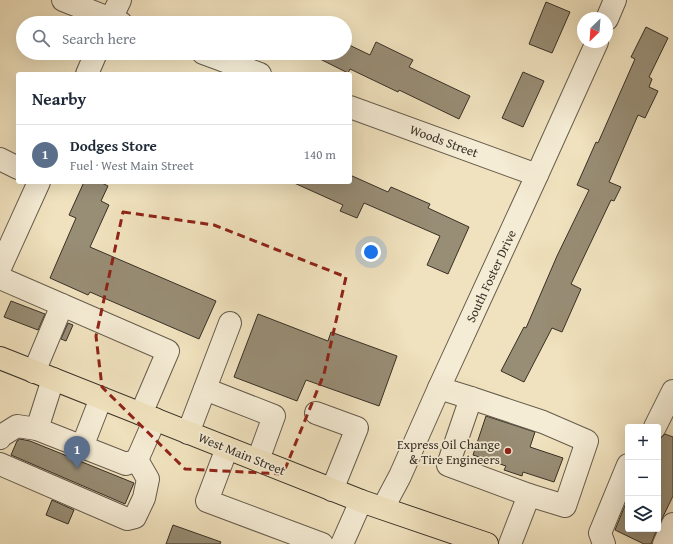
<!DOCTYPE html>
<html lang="en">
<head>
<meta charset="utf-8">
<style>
  body { margin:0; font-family:"Gentium Book Plus",serif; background:#f6f6f7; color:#1f2937 }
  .controls { position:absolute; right:12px; bottom:12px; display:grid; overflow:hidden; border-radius:4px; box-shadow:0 4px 16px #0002 }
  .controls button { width:36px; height:36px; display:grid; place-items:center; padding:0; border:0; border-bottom:1px solid #e0e1e3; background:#fff; color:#1f2937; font:20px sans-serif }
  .compass { position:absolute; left:577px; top:12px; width:36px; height:36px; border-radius:50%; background:#fff; box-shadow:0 4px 16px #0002; rotate:205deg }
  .you { position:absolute; left:371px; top:252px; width:14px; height:14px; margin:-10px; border:3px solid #fff; border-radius:50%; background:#1a73e8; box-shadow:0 0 0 6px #1a73e833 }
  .badge { display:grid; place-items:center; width:26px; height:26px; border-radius:50%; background:#8f2418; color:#fff; font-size:13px; font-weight:700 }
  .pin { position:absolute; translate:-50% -33px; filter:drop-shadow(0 1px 2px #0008) }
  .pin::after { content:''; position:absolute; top:21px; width:14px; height:12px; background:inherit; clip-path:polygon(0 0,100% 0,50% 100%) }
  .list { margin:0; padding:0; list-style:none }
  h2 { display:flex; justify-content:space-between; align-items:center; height:52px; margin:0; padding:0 16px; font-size:17px }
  h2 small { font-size:13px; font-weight:400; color:#747a83 }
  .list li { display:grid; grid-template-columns:26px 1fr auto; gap:12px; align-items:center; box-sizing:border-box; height:60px; padding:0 16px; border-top:1px solid #e0e1e3 }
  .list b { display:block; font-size:15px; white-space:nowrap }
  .list p { margin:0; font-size:13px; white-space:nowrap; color:#747a83 }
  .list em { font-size:13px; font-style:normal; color:#747a83 }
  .icon { flex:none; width:22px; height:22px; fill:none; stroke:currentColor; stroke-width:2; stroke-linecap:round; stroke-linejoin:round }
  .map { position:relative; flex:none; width:673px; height:544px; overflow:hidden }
  .search { position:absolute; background:#fff; box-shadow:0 4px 16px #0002; left:16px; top:16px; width:336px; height:44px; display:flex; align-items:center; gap:10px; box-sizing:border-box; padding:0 14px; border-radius:22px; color:#747a83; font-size:15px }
  .panel { position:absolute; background:#fff; box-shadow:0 4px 16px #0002; left:16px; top:72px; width:336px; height:112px; border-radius:4px }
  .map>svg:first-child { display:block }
  .building { fill:#988d75; stroke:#383026 }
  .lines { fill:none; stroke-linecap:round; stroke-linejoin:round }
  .minor-casing { stroke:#665c4c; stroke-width:24 }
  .major-casing { stroke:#383026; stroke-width:24 }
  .minor { stroke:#f5ecd5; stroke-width:22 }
  .major { stroke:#f0e2be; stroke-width:22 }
  .marked { fill:none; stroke:#8f2418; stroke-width:3; stroke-dasharray:8 5; stroke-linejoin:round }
  .poi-dot { fill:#8f2418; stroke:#f5ecd5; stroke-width:1.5 }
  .labels { text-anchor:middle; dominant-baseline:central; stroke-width:3.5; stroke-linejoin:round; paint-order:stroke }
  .street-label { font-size:13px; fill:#383026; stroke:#f5ecd5 }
  .poi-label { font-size:13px; fill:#383026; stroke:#f5ecd5; text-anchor:end }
</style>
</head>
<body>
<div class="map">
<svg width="673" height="544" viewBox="0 0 673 544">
  <rect width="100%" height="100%" fill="#f0e2be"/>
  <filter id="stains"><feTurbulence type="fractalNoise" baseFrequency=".005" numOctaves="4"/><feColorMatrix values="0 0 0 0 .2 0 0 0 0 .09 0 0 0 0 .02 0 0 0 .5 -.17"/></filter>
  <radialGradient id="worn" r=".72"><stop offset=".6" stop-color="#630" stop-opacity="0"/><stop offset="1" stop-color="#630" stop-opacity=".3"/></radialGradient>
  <g class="building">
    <polygon points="546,2 570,12 552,53 529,44"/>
    <polygon points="646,27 668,38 649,77 652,79 649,87 658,91 645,118 638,115 609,182 621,187 614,201 611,200 571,284 581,289 562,332 552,328 524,382 501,371 524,327 526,328 557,256 589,190 577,185 596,142 598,143 635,59 631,57"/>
    <polygon points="376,42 413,60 409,67 470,96 459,119 399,90 398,92 350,69 348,73 308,53 345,53 345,43 370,55"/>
    <polygon points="523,72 544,81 523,127 502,118"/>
    <polygon points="350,175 388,192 391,187 430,204 428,208 469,227 448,274 427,265 440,236 364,203 357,218 340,211 343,205 292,182 350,182"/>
    <polygon points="84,182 100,182 108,186 101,201 109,205 90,247 216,301 199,339 90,292 88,295 50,278 76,218 69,215"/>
    <polygon points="11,301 45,314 38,330 4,317"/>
    <polygon points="258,314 328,341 331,332 397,356 379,406 306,380 297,401 234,377"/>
    <polygon points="68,323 73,325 66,341 61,339"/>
    <polygon points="486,416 535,432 530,447 563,458 554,482 523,472 522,476 504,470 506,466 473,455"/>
    <polygon points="665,434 673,437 673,496 658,527 658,439 662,437"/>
    <polygon points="20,439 30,441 134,483 125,504 11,455 17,441"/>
    <polygon points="628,498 628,529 657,529 651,544 644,544 615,530"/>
    <polygon points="52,500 74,510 68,524 46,515"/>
    <polygon points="173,525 221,542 220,544 166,544"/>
  </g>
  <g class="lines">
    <g class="minor-casing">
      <g id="minor">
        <polyline points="63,0 121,23"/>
        <polyline points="607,19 615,0"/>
        <polyline points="109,23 120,0"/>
        <polyline points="203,53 260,74"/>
        <polyline points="87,74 96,53"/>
        <polyline points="350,107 537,175"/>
        <polyline points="0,159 18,168"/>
        <polyline points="0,268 39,182"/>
        <polyline points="0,278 168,351 141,414"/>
        <polyline points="34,372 62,305"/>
        <polyline points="439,388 471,398 543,422 587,441 565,506 529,495 510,544"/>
        <polyline points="205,389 274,416 258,460"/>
        <polyline points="471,398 448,465 529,495"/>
        <polyline points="316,413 357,428 332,490"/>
        <polyline points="655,427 673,391"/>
        <polyline points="37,429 53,379"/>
        <polyline points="188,433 230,323"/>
        <polyline points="0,438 1,436 17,426 37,429 126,464 137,460 155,419"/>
        <polyline points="82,447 101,398"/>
        <polyline points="227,448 207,501 322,544"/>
        <polyline points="0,464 127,519 135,517 144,498 148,479 137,460"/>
        <polyline points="383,508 400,476 439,388 537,175 597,42"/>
        <polyline points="342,544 361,501"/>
        <polyline points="604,544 600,533 628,465"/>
        <polyline points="664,544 673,524"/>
      </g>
    </g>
    <g class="major-casing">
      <polyline id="major" points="0,358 361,501 487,544"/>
    </g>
    <use href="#minor" class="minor"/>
    <use href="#major" class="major"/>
  </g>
  <path class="marked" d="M123,212L214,225L346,277L324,374L283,474L185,469L102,387L96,336Z"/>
  <circle class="poi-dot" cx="508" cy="451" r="4"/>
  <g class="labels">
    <g class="street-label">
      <text transform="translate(444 141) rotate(20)">Woods Street</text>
      <text transform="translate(491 276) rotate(-65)">South Foster Drive</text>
      <text transform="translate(242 454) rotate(22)">West Main Street</text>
    </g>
    <g class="poi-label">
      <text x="500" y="444">Express Oil Change<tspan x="500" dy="15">&amp; Tire Engineers</tspan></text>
    </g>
  </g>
  <rect width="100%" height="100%" filter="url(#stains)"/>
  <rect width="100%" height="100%" fill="url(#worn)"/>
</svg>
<div class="controls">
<button>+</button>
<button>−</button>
<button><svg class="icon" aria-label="layers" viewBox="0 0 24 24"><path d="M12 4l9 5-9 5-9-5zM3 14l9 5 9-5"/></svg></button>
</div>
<svg class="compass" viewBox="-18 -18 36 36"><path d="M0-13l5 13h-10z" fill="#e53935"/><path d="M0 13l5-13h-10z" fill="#747a83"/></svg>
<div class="you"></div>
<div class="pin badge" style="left:77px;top:469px;background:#5c6f8a">1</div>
<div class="search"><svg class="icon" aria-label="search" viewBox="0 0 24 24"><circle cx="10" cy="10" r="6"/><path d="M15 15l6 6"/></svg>Search here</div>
<section class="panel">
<h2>Nearby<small></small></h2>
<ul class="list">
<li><span class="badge" style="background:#5c6f8a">1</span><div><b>Dodges Store</b><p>Fuel · West Main Street</p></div><em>140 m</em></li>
</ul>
</section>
</div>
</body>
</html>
